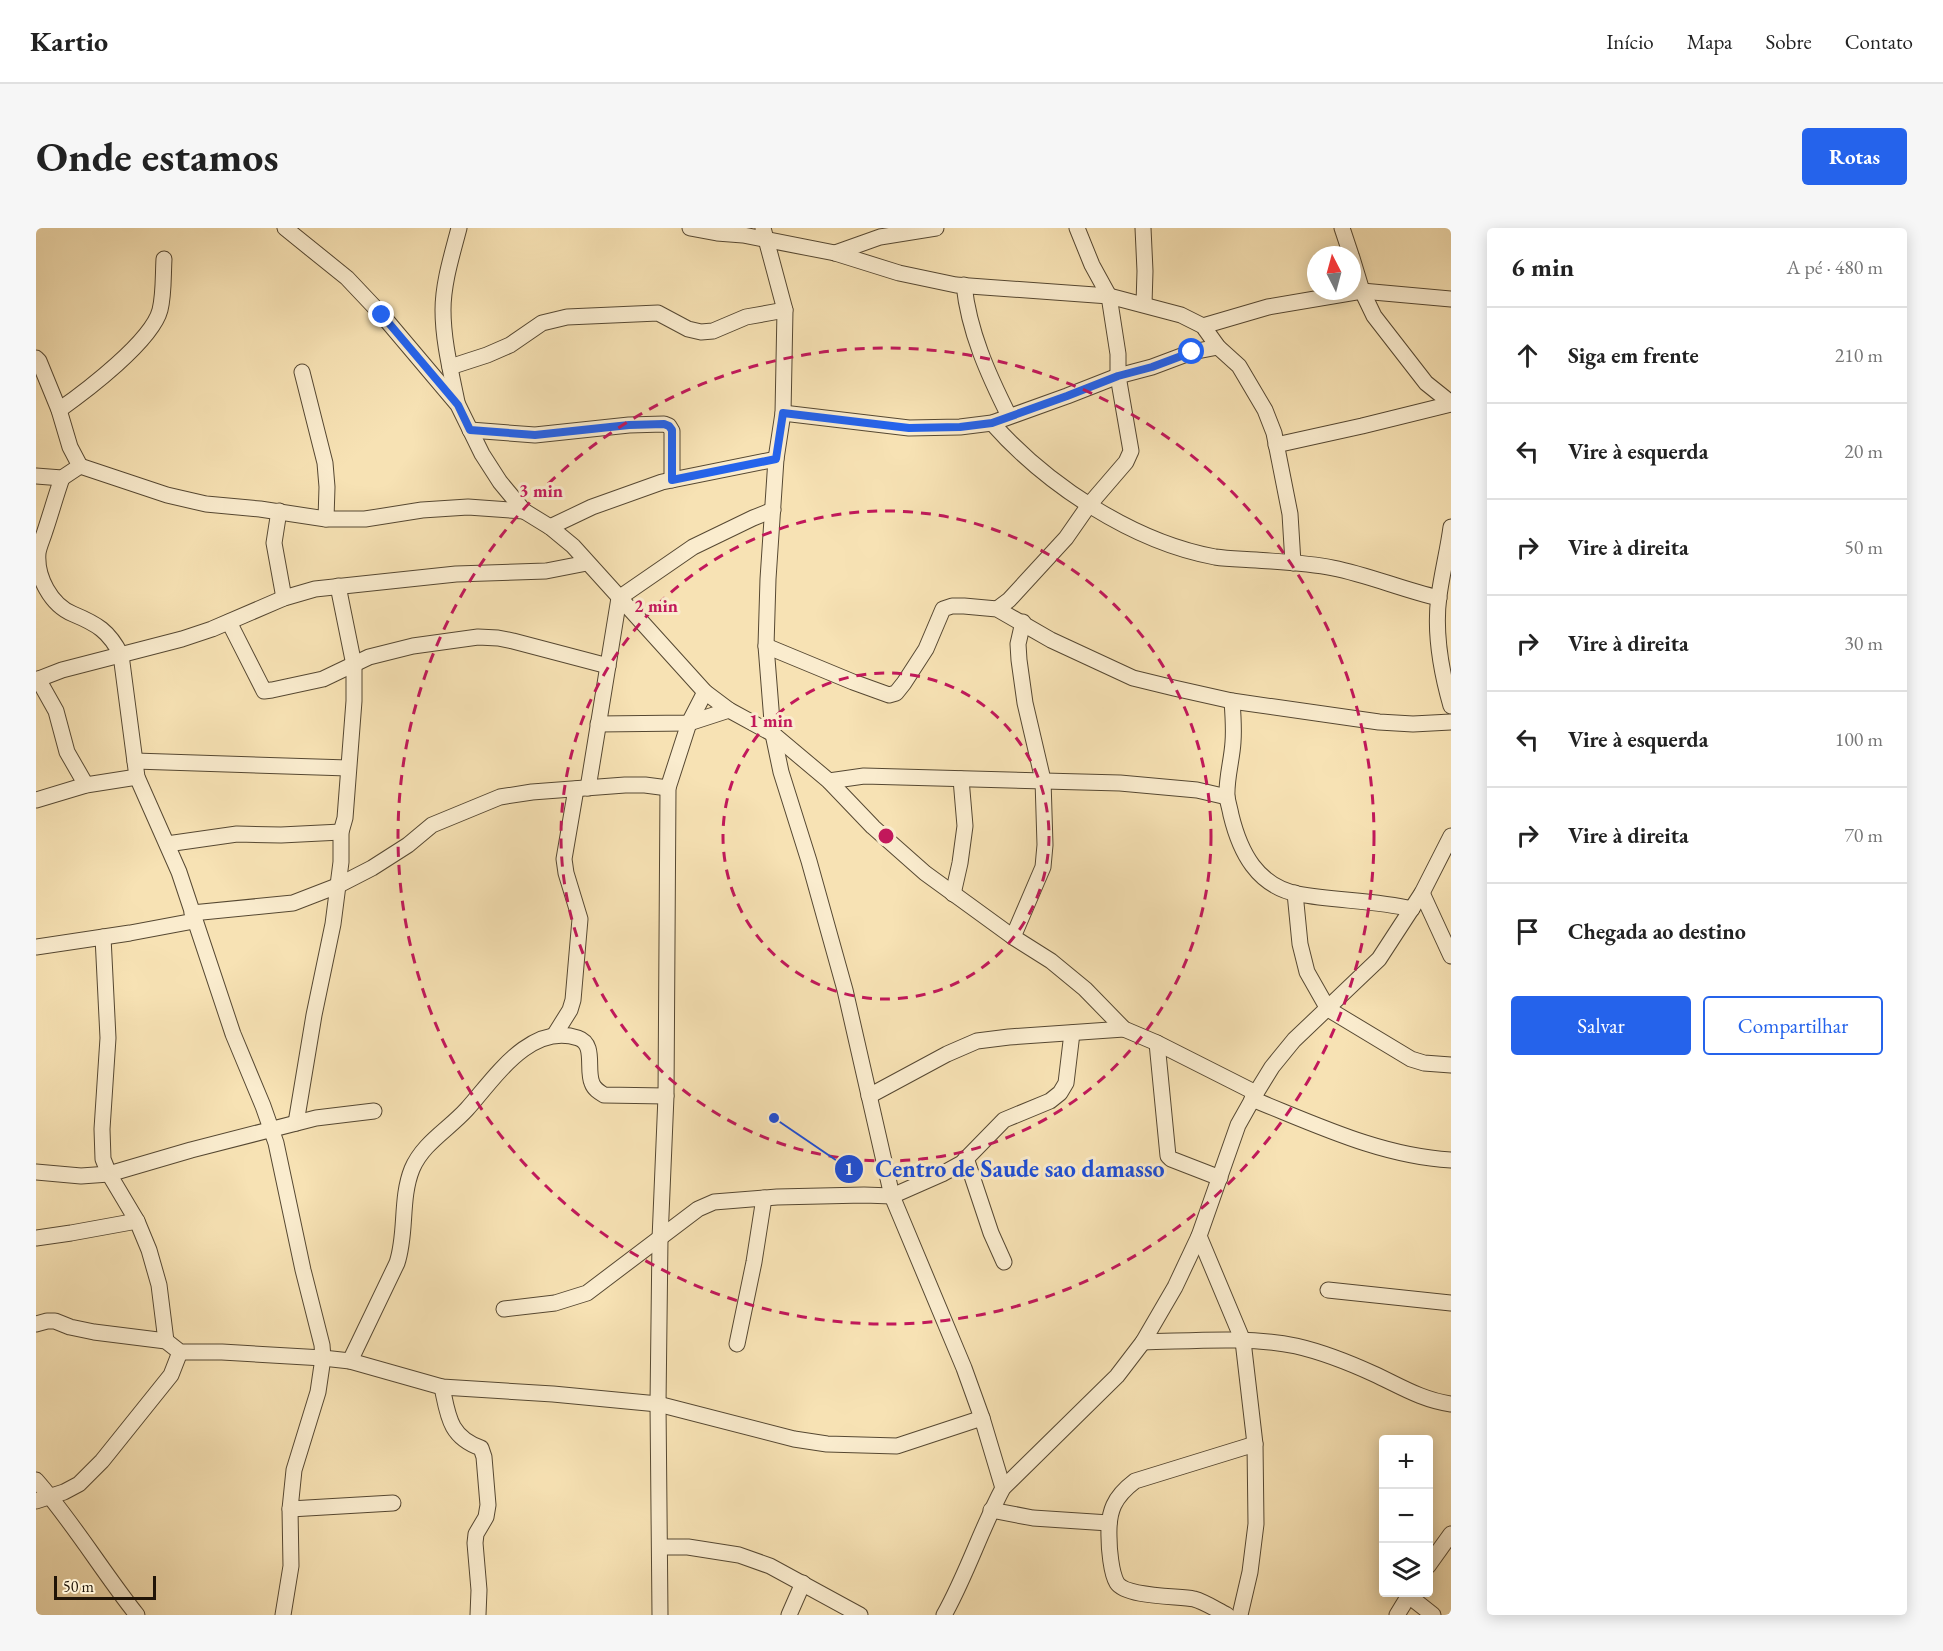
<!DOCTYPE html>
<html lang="pt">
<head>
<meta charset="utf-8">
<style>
  body { margin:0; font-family:"EB Garamond",serif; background:#f6f6f6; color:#222 }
  .controls { position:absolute; right:18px; bottom:18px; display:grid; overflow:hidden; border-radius:6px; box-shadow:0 3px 15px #0003 }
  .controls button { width:54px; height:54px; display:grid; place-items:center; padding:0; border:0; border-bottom:2px solid #e0e0e0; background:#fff; color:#222; font:30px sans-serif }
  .compass { position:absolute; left:1271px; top:18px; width:54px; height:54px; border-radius:50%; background:#fff; box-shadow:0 3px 15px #0003; rotate:354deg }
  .scale { position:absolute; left:18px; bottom:15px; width:102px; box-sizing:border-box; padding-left:6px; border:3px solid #201407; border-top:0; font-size:16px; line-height:21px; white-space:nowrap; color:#201407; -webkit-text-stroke:4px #faecce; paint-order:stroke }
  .stop { position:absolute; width:18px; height:18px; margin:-14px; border:4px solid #2563eb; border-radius:50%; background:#fff }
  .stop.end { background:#2563eb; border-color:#fff; box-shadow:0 2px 6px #0008 }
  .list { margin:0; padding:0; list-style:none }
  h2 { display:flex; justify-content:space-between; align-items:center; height:78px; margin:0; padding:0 24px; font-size:26px }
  h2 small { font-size:20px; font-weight:400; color:#767676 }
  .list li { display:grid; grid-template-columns:39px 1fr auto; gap:18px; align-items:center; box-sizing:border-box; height:96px; padding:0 24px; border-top:2px solid #e0e0e0 }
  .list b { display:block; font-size:22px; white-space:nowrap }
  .list em { font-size:20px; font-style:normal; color:#767676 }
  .actions { display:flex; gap:12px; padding:18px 24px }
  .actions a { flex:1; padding:14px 0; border:2px solid #2563eb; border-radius:6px; text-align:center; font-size:21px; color:#2563eb }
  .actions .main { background:#2563eb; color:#fff }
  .icon { flex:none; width:33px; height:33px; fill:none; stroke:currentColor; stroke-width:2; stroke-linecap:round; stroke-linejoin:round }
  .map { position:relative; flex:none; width:1415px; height:1387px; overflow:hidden; border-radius:6px }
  header { display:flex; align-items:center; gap:36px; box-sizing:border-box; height:84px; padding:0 30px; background:#fff; border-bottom:2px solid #e0e0e0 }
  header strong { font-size:28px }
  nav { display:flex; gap:33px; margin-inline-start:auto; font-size:21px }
  .intro { display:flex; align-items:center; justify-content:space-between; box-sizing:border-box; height:144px; padding:0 36px }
  h1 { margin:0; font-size:42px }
  .button { padding:15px 27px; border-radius:6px; background:#2563eb; color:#fff; font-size:21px; font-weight:700 }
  main { display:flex; gap:36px; padding:0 36px }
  aside { flex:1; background:#fff; border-radius:6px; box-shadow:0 3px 15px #0003 }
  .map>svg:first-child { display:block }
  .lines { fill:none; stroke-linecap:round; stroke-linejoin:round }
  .minor-casing { stroke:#564832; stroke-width:17 }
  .minor { stroke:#faecce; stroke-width:15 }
  .route { stroke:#2563eb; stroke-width:8 }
  .ring { fill:none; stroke:#c2185b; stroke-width:3; stroke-dasharray:10 8 }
  .centre { fill:#c2185b; stroke:#faecce; stroke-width:3 }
  .ring-label { font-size:18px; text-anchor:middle; font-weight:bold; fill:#c2185b; stroke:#faecce; stroke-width:6; stroke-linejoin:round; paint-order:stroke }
  .leader { fill:none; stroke:#1d4ed8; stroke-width:2 }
  .callout-dot { fill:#1d4ed8; stroke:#faecce; stroke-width:2 }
  .mark-label { font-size:18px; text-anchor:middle; font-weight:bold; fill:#fff }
  .callout-label { font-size:24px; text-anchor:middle; font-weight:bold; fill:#1d4ed8; stroke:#faecce; stroke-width:6; stroke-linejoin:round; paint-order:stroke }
</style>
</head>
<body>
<header>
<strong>Kartio</strong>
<nav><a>Início</a><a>Mapa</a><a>Sobre</a><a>Contato</a></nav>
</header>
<div class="intro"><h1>Onde estamos</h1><a class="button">Rotas</a></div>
<main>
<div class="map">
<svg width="1415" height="1387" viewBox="0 0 1415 1387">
  <rect width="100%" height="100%" fill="#f7e2b4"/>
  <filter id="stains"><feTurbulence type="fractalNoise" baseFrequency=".00333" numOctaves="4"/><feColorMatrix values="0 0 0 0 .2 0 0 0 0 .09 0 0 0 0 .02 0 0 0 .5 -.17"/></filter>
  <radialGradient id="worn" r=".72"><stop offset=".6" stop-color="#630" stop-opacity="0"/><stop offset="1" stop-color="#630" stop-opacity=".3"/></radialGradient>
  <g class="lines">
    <g class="minor-casing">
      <g id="minor">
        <polyline points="249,0 311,50 346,87 422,177 446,226 464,254 488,283 514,299 537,318 669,464 693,482 737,506 793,553 837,599 889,645 977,709 1015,733 1049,761 1088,801 1121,815 1220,865"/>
        <polyline points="654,0 681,5 707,7 799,25 863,45 920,57 1073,68 1145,87 1167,98 1182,119 1203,138 1229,182 1238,205 1254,286 1257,335"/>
        <polyline points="727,0 749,82 747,185 740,231 732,351 730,418 737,506 745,544 773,633 809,762 856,968 928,1140 946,1190 967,1260"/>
        <polyline points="1107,0 1109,43 1108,76"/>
        <polyline points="1306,0 1315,27"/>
        <polyline points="799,25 844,9 900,0"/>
        <polyline points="1316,30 1326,63 1338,88 1390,155 1415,175"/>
        <path d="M928,57C933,104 952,146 973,188"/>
        <polyline points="1167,98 1232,79 1326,63 1415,71"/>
        <polyline points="0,130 3,133 23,182 34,219 44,238"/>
        <polyline points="414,139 451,127 474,117 506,95 531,89 622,85 652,101 665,104 677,103 710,89 749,82"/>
        <polyline points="266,144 289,235 291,259 290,291"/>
        <path d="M421,174C415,144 407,113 407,82C407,55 416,27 423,0"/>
        <path d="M23,182C50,163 116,113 124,82C128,66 127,47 128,31"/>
        <polyline points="747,185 873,200 924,199 956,195 1031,168 1082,148 1116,139 1156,124 1182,119"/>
        <path d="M956,195C1011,257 1097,314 1179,329C1192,331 1206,331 1220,332C1246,334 1272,335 1297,340C1333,347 1367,362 1403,370"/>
        <polyline points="434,202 499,207 593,197 628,196 633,198 636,203 636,252"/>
        <polyline points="1240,217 1326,198 1415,176"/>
        <polyline points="0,248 26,250 44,238 131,267 170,276 224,281 290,291 329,291 386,282 432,279 488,283"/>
        <path d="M26,250C20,267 15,285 9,303C7,310 3,318 2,325C0,349 15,377 37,386C61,396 73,403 85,427L101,549L143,644L197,806L227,878L240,915L267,1042L286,1117L287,1130L282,1164L258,1242L254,1281L255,1338L247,1387"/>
        <polyline points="243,283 238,315 248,370"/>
        <polyline points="514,299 556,279 626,254 740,231"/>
        <path d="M1415,299C1412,322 1406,345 1403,368C1398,404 1405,443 1415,478"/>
        <polyline points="961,381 973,372 1030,310 1053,277 1090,234 1095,223 1082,148 1082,126 1073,68 1056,37 1041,0"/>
        <polyline points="193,394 228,463 236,462 287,451 333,429 377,418 442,409 462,410 477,413 572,438"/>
        <polyline points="730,418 817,454 853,467 860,465 868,455 890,421 907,381 916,378 928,378 961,381 1015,412 1097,450 1138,460 1196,473 1343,494 1377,496 1415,494"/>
        <polyline points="2,451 20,483 31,524 50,557"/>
        <polyline points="0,452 26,442 146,411 176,401 248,370 279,361 420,346 510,343 551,335"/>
        <path d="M1196,473C1197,486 1198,501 1197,514C1196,532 1190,551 1191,569C1192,575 1194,581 1195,587C1204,624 1221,658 1262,666C1300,673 1339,672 1376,681"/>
        <polyline points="562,496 653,495 693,482"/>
        <polyline points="99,533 312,540"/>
        <polyline points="793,553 828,548 1084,555 1161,562 1191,569"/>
        <polyline points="552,560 583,370 657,319 717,290 737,282"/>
        <polyline points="0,572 50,557 101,549"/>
        <polyline points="131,616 201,606 245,607 305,604"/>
        <polyline points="1259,665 1264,716 1271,744 1292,781 1375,831 1388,835 1415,837"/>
        <polyline points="1386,665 1415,728"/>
        <polyline points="917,666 924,635 929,598 925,551"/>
        <polyline points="156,685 257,675 301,658 336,640 372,617 396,597 464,569 496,564 589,557 609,557 632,560"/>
        <polyline points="67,709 72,810 66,901 67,931 73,946 101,993 113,1022 123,1057 130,1113"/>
        <polyline points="977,709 1007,639 1009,617 1007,552 989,475 983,432 982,416 987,394"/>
        <polyline points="0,719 94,705 158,693"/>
        <polyline points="519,806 534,782 537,772 544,691 530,645 528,631 540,561"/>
        <polyline points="1121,815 1132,928 1135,931 1184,950"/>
        <polyline points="833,868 911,826 941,813 973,809 1088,801"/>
        <path d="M1216,871C1281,897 1345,928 1415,932"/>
        <polyline points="260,895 278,787 297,696 305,634 305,604 309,590 318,473 318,437 302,358"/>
        <polyline points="930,930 955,1005 968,1034"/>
        <polyline points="0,944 45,948 73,946 155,922 280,890 338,883"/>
        <polyline points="1163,1008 1207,1113 1219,1216 1220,1296 1214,1344 1204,1387"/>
        <polyline points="0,1010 35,1005 101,993"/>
        <polyline points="1292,1062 1415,1075"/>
        <polyline points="468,1081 519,1075 551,1065 662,981 678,974 741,969 828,967 856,968 906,946 926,935 968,892 1014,873 1024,865 1030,855 1036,805"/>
        <polyline points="0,1096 11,1093 19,1093 34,1099 58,1104 130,1113 144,1124 186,1124 287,1130 314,1133 406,1159 517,1166 622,1176 758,1211 791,1216 861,1218 946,1190"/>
        <path d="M1107,1114C1157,1113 1211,1108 1260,1118C1286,1124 1314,1135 1338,1146C1364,1158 1386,1172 1415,1176"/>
        <polyline points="701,1116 718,1034 728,970"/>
        <path d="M314,1133L361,1035C371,1005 364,971 376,941C387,915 412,902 431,881C458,851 494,794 542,810C560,816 550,841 556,855C558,861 563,864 568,867L630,868"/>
        <path d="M406,1159C412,1187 413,1209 445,1220L448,1229L452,1277L450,1289L440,1306L439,1315L443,1362L442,1387"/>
        <path d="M0,1252C37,1294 66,1343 101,1387"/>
        <polyline points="0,1273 28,1264 43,1256 66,1233 135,1147 144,1124"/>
        <polyline points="254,1281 357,1275"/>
        <polyline points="955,1282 997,1290 1073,1295"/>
        <polyline points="624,1319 652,1319 703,1327 734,1338 824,1387"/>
        <polyline points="1392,1338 1415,1306"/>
        <polyline points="1373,1368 1397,1387"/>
        <polyline points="624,1387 622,1176 624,1011 630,868 632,560 653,495 669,464"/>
        <polyline points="753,1387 767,1355"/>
        <path d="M908,1387C931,1346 945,1301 967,1260L1081,1148L1107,1114L1139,1059L1163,1008L1202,897L1220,865L1236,839L1258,812L1343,731L1386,665L1415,608"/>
        <path d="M1191,1387C1181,1382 1169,1374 1158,1371C1142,1368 1090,1369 1081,1355C1075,1345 1073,1320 1073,1309C1072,1283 1078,1269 1099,1253L1219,1216"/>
        <polyline points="1361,1387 1375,1364"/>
      </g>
    </g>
    <use href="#minor" class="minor"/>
  </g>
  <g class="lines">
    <polyline class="route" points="346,87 422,177 434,202 499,207 593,197 628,196 633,198 636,202 636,252 740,231 747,185 873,200 924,199 956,195 1031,168 1082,148 1116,139 1156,124"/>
  </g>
  <g class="ring">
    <circle cx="850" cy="608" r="163"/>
    <circle cx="850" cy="608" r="325"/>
    <circle cx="850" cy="608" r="488"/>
  </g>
  <circle cx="850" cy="608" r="9" class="centre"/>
  <g class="ring-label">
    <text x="505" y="269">3 min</text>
    <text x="620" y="384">2 min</text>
    <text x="735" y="499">1 min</text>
  </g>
  <path class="leader" d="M738 890L813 941"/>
  <g class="callout-dot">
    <circle cx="738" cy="890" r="6"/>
    <circle cx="813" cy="941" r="15"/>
  </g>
  <g class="mark-label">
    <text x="813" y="947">1</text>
  </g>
  <g class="callout-label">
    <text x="984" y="949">Centro de Saude sao damasso</text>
  </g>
  <rect width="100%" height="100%" filter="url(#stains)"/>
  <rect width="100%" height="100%" fill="url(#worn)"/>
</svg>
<div class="controls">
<button>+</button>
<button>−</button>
<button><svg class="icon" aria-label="layers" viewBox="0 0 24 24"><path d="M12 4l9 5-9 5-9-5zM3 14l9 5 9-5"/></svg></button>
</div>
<svg class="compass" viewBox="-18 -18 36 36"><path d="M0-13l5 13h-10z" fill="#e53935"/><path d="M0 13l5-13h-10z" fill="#767676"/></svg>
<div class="scale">50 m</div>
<div class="stop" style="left:1156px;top:124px"></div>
<div class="stop end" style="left:346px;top:87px"></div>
</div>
<aside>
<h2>6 min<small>A pé · 480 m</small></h2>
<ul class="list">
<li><svg class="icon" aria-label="ahead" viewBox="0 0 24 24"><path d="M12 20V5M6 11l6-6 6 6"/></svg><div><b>Siga em frente</b></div><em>210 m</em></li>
<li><svg class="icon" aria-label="left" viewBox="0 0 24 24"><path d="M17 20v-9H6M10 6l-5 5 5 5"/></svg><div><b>Vire à esquerda</b></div><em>20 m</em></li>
<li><svg class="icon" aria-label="right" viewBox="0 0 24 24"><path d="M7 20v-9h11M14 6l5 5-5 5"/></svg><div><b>Vire à direita</b></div><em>50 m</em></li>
<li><svg class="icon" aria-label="right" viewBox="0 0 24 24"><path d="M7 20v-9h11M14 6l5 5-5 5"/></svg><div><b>Vire à direita</b></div><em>30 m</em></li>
<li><svg class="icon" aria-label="left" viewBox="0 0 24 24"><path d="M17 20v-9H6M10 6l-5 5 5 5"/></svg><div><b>Vire à esquerda</b></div><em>100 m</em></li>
<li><svg class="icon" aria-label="right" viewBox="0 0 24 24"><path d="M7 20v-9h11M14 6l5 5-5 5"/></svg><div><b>Vire à direita</b></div><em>70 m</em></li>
<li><svg class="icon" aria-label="arrive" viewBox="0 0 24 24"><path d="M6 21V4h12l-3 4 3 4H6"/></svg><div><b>Chegada ao destino</b></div></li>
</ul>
<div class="actions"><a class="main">Salvar</a><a>Compartilhar</a></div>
</aside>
</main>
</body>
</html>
